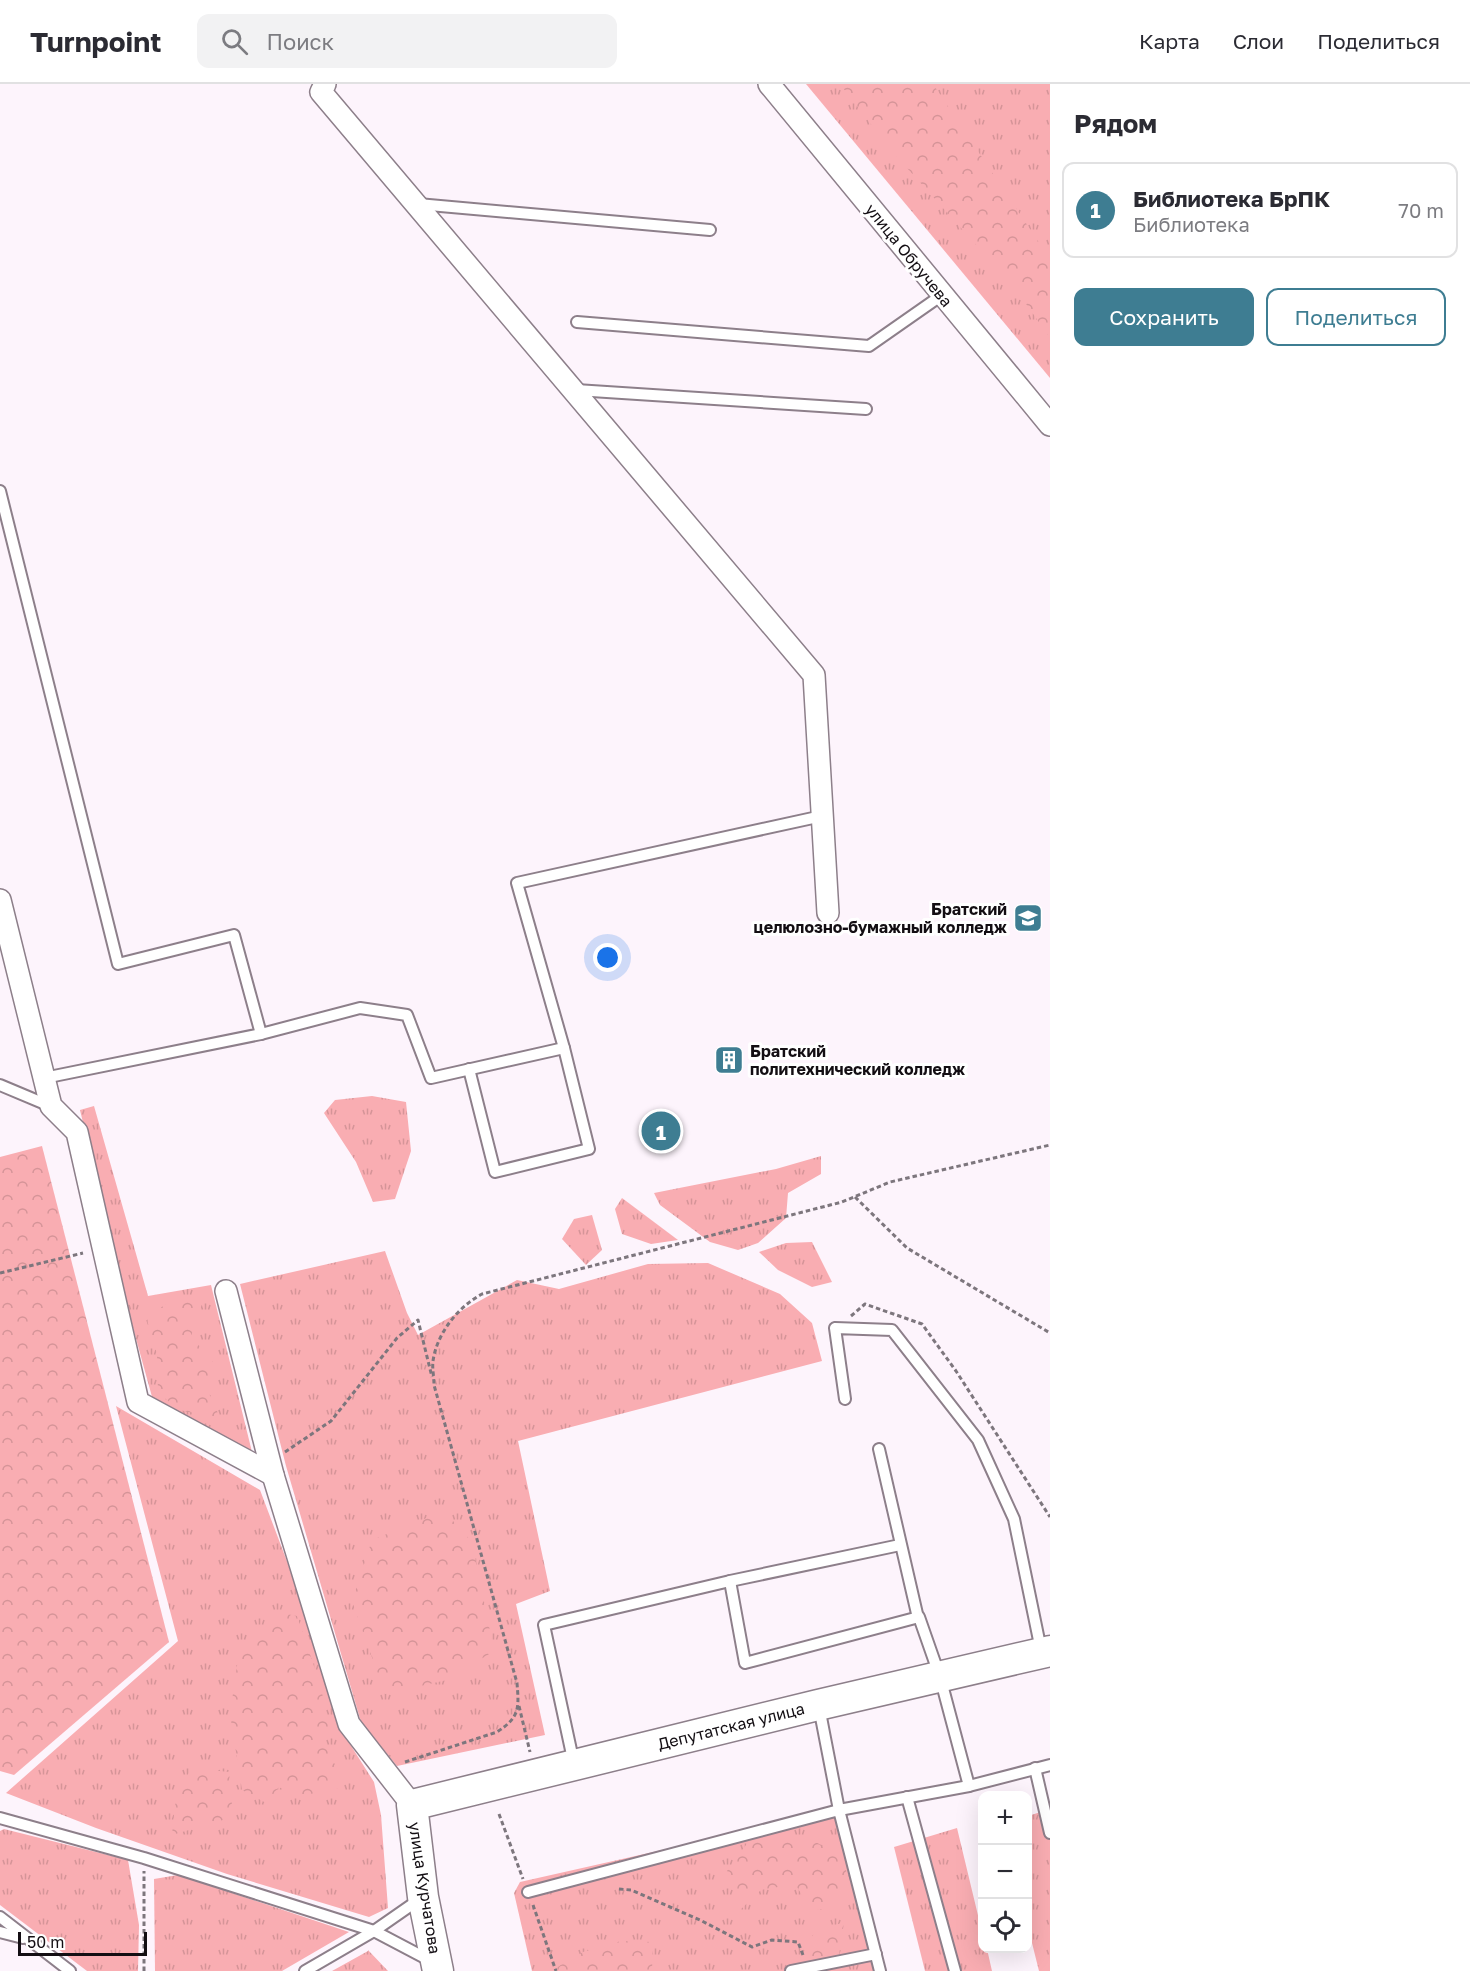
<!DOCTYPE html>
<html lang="ru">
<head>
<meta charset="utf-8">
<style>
  body { margin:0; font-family:"Golos Text",sans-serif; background:#f2f2f3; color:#2b2b33 }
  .controls { position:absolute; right:18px; bottom:18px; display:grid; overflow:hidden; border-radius:12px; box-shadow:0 6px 24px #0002 }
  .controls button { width:54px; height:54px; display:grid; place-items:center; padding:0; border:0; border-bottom:2px solid #e1e1e2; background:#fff; color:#2b2b33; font:30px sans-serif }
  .scale { position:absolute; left:18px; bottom:15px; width:129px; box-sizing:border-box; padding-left:6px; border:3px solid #130e13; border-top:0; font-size:16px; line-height:21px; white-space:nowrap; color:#130e13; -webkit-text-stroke:4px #fff; paint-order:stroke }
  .you { position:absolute; left:608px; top:874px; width:21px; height:21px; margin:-15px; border:4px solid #fff; border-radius:50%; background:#1a73e8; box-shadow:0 0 0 9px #1a73e833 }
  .badge { display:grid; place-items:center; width:39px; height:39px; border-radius:50%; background:#3e7d92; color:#fff; font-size:20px; font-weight:700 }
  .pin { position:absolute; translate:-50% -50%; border:3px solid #fff; box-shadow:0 2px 6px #0006 }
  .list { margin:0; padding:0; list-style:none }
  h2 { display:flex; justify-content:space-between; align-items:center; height:78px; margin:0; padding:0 24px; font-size:26px }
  h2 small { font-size:20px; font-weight:400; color:#7c7c81 }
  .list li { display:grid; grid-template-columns:39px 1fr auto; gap:18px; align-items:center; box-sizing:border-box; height:96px; margin:0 12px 12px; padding:0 12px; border:2px solid #e1e1e2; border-radius:12px }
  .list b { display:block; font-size:22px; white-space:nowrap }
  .list p { margin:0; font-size:20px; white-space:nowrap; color:#7c7c81 }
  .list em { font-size:20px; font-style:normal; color:#7c7c81 }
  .actions { display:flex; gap:12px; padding:18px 24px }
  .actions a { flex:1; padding:14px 0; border:2px solid #3e7d92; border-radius:12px; text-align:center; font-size:21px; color:#3e7d92 }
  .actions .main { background:#3e7d92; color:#fff }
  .icon { flex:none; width:33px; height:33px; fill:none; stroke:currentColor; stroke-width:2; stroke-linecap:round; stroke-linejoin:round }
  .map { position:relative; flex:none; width:1050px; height:1887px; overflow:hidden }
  header { display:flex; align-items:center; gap:36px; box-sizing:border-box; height:84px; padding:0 30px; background:#fff; border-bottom:2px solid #e1e1e2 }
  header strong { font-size:28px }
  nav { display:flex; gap:33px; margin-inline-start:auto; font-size:21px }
  .search { width:420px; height:54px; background:#f2f2f3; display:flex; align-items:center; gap:15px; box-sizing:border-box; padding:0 21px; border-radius:12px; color:#7c7c81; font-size:22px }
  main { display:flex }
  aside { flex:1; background:#fff }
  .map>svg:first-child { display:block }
  .grass { fill:url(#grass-tufts) }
  .forest { fill:url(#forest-crowns) }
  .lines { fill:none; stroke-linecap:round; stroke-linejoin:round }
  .lane-casing { stroke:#8d7f8a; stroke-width:14 }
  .street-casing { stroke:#8d7f8a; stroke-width:24 }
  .secondary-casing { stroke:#8d7f8a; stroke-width:33 }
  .path { stroke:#7d767d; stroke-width:3; stroke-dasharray:4.5 3; stroke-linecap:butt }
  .lane { stroke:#fff; stroke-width:10 }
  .street { stroke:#fff; stroke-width:21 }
  .secondary { stroke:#fff; stroke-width:30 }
  .labels { text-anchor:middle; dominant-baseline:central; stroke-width:6; stroke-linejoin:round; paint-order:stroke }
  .street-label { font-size:16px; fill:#130e13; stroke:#fff }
  .poi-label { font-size:16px; font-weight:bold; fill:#130e13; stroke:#fff; text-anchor:end }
</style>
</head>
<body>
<header>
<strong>Turnpoint</strong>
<div class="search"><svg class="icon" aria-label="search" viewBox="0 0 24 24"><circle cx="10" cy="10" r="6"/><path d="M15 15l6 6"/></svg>Поиск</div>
<nav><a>Карта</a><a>Слои</a><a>Поделиться</a></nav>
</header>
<main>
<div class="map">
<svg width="1050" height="1887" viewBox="0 0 1050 1887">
  <defs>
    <pattern id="grass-tufts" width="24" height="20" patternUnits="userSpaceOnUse" patternTransform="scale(1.5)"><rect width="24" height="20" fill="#f9adb2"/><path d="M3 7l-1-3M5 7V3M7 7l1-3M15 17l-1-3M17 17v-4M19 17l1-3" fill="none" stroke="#d59498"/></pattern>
    <pattern id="forest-crowns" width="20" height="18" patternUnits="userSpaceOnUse" patternTransform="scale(1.5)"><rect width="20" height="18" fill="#f9adb2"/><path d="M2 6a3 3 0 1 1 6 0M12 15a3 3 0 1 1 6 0" fill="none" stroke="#d59498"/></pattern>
  </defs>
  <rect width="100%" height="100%" fill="#fdf4fc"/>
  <g class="grass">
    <polygon points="806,0 1050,0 1050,294"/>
    <polygon points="372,1012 406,1018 411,1067 395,1115 373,1118 356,1078 324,1029 335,1016"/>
    <polygon points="94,1022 148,1212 211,1201 252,1368 154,1320 127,1222 80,1026"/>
    <polygon points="821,1072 821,1090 788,1109 786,1134 758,1159 738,1166 710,1158 660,1121 654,1109 776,1085"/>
    <polygon points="622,1114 678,1156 651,1160 622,1150 615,1125"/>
    <polygon points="592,1131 602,1166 586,1181 562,1155 574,1135"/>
    <polygon points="812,1158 832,1198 812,1203 778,1186 759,1168 786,1159"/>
    <polygon points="385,1167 407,1229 418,1251 517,1196 559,1205 648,1180 708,1179 780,1210 812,1239 822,1277 518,1357 550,1507 516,1520 545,1651 397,1682 361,1638 286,1382 240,1200"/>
    <polygon points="116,1322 260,1406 288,1480 341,1646 374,1698 381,1731 388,1824 369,1833 227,1790 96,1744 6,1709 178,1557"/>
    <polygon points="1050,1725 1050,1887 1039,1887 1028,1843 1028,1732"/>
    <polygon points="839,1726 878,1887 532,1887 514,1809 520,1798"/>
    <polygon points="957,1744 982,1848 982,1864 987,1865 992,1887 925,1887 894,1763"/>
    <polygon points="4,1745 128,1776 139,1841 138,1887 87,1887 0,1821 0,1747"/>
    <polygon points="178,1791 349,1848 282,1887 155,1887 154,1795"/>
    <polygon points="368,1866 388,1887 332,1887 368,1867"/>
  </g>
  <g class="forest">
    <polygon points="840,0 933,0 1050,175 1050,254 1015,204 890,65"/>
    <polygon points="42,1062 169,1558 14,1691 0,1687 0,1073"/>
    <polygon points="187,1211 203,1217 191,1252 216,1282 207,1305 221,1336 180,1326 158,1309 157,1270 147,1236 164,1221"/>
    <polygon points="444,1427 472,1458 494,1567 447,1596 385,1610 352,1517 372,1456"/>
    <polygon points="281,1529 297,1532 320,1600 329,1641 325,1660 339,1689 344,1703 296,1713 279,1703 266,1719 242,1706 230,1630 238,1575"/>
    <polygon points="191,1684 229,1688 233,1733 172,1751 175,1721"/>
    <polygon points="754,1750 802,1752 845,1772 847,1799 838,1822 812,1827 795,1800 761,1806 740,1826 727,1787"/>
    <polygon points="844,1838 838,1878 826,1887 801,1887 797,1880 814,1849"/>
    <polygon points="621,1857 653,1858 652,1887 551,1887 583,1868"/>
  </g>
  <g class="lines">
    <g class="lane-casing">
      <g id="lane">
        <polyline points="418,120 710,146"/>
        <polyline points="577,238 869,262 942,211"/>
        <polyline points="576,306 866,325"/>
        <polyline points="0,407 118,880 234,851 261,950 44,994"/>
        <polyline points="261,950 360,924 407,931 431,994 564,964 517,799 822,732"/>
        <polyline points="469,985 495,1088 589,1065 564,964"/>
        <polyline points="0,1001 50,1022"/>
        <polyline points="845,1315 835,1244 892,1246 978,1356 1014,1435 1041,1566"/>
        <polyline points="879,1365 918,1534"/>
        <polyline points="730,1497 900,1461"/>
        <polyline points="819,1623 839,1726 969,1702"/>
        <polyline points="574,1680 544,1541 730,1497 745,1579 919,1533 940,1593 969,1702 1050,1681"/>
        <polyline points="1035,1684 1050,1749"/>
        <polyline points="907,1713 955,1887"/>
        <polyline points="0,1734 144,1774 374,1847 431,1877"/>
        <polyline points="528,1808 839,1726 880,1887"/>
        <polyline points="0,1833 70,1887"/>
        <polyline points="0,1848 23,1854"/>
        <polyline points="305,1887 374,1847 420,1815"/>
        <polyline points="791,1887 876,1870"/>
      </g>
    </g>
    <g class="street-casing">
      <g id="street">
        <polyline points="325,0 321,8 814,591 828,829"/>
        <polyline points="769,0 1050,341"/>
        <polyline points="0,816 51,1022 77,1048 138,1318 273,1391"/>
        <polyline points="226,1207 273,1391 349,1640 412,1721"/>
      </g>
    </g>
    <g class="secondary-casing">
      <polyline id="secondary" points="438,1887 423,1813 412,1721 818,1621 1050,1567"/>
    </g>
    <g class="path">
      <polyline points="855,1113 907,1164 1050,1249"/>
      <polyline points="0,1189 83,1169"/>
      <polyline points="851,1232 865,1220 922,1240 956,1287 1050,1433"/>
      <polyline points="285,1368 331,1337 397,1254 418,1236 432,1293"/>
      <polyline points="519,1622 530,1668"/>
      <path d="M405,1678L497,1648C520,1633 519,1624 517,1599L434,1301C434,1293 432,1284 433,1277C437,1249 458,1223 482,1210L842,1118L890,1098L1050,1061"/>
      <polyline points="499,1730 523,1795"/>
      <polyline points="619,1805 631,1806 702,1837 752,1863 772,1856 798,1858 803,1871"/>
      <polyline points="533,1821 556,1887"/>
      <polyline points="144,1887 144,1787"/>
    </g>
    <use href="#lane" class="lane"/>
    <use href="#street" class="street"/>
    <use href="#secondary" class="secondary"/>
  </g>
  <defs>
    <g id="university-square" transform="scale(1.5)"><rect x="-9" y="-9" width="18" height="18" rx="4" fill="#3e7d92" stroke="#fff"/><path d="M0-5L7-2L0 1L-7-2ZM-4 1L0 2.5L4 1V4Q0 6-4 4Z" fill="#fff"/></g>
    <g id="building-square" transform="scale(1.5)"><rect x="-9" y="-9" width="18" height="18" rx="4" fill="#3e7d92" stroke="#fff"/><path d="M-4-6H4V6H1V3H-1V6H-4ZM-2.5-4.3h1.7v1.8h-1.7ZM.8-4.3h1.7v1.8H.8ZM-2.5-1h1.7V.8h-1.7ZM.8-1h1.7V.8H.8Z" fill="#fff"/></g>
  </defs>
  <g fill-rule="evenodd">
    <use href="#university-square" x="1028" y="834"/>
    <use href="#building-square" x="729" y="976"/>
  </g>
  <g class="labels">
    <g class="street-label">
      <text transform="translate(909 171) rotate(51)">улица Обручева</text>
      <text transform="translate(731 1642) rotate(-14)">Депутатская улица</text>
      <text transform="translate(425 1804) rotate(81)">улица Курчатова</text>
    </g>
    <g class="poi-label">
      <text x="1007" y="825">Братский<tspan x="1007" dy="18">целюлозно-бумажный колледж</tspan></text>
      <text x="750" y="967" text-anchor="start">Братский<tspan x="750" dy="18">политехнический колледж</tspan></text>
    </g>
  </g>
</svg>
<div class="controls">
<button>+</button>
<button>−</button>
<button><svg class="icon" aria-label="locate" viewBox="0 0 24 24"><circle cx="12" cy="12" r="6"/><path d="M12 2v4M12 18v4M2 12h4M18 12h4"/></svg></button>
</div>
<div class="scale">50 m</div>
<div class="you"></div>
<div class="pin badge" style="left:661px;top:1047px">1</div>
</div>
<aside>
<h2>Рядом<small></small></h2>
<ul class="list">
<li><span class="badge">1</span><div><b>Библиотека БрПК</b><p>Библиотека</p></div><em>70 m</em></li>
</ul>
<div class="actions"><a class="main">Сохранить</a><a>Поделиться</a></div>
</aside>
</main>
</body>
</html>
